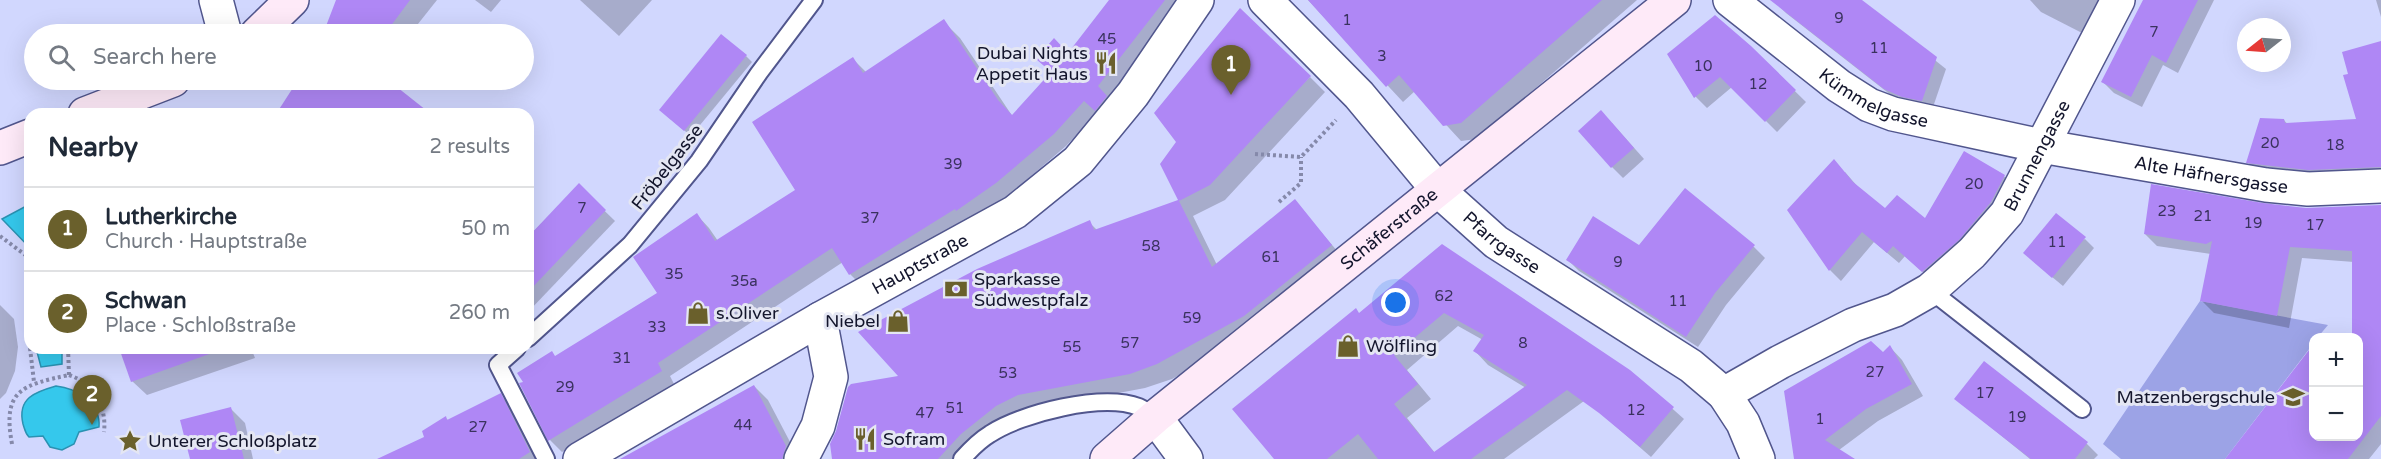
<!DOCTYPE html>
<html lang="en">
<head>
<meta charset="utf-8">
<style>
  body { margin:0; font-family:"Varela Round",sans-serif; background:#f2f2f3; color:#1f2937 }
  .controls { position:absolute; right:18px; bottom:18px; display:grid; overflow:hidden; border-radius:12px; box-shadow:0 6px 24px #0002 }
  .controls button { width:54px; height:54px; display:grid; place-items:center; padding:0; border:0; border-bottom:2px solid #e0e1e3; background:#fff; color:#1f2937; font:30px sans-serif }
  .compass { position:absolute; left:2237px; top:18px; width:54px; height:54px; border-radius:50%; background:#fff; box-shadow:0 6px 24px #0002; rotate:253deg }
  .you { position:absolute; left:1396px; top:303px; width:21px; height:21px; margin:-15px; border:4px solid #fff; border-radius:50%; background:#1a73e8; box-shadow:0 0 0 9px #1a73e833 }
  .badge { display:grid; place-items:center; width:39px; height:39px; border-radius:50%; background:#6a602c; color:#fff; font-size:20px; font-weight:700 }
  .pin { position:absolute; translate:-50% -50px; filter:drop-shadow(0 2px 3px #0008) }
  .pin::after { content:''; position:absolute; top:32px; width:21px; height:18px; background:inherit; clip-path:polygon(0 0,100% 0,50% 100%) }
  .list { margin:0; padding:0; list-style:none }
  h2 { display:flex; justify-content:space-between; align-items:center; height:78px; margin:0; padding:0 24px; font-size:26px }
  h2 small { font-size:20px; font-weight:400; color:#747a83 }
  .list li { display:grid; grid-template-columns:39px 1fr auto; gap:18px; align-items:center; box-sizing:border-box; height:84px; padding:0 24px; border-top:2px solid #e0e1e3 }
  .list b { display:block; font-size:22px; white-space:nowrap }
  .list p { margin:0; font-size:20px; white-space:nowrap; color:#747a83 }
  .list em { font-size:20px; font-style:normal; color:#747a83 }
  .icon { flex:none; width:33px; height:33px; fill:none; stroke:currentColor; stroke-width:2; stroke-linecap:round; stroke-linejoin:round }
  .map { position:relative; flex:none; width:2381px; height:459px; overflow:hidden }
  .search { position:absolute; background:#fff; box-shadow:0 6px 24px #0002; left:24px; top:24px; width:510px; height:66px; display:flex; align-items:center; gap:15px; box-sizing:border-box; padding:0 21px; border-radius:33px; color:#747a83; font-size:22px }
  .panel { position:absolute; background:#fff; box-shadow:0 6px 24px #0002; left:24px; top:108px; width:510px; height:246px; border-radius:18px }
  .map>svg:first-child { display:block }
  .green { fill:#9ca3e6 }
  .water { fill:#35c8ec; stroke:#2b92b2; stroke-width:1.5 }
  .shadow { fill:#0003; fill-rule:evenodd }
  .building { fill:#af87f5; fill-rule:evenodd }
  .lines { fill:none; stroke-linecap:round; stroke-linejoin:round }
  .lane-casing { stroke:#51568d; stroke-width:20 }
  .street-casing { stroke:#51568d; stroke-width:36 }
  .secondary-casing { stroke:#51568d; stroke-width:36 }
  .path { stroke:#8589aa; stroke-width:4; stroke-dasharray:3 3; stroke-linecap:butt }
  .lane { stroke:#fff; stroke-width:16 }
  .street { stroke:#fff; stroke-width:33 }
  .secondary { stroke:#feeaf8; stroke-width:33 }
  .labels { text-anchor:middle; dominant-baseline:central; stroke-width:6; stroke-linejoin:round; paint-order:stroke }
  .number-label { font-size:15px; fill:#3a325e }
  .poi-label { font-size:18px; fill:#13152c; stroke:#e4e6f3; text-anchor:start }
  .street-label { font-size:18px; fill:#13152c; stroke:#e4e6f3 }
</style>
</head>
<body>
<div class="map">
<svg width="2381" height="459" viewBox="0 0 2381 459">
  <rect width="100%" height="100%" fill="#d1d7fe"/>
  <polygon class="green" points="2200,301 2328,325 2318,337 2314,338 2313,344 2225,459 2121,459 2103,444"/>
  <g class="water">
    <polygon points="30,204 30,248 2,219"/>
    <polygon points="36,348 62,348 62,364 41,367"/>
    <path d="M56,386C76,388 101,403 99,427L79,432L74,444L62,450L50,447L43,436L29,437C25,433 25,430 23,424C17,398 35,392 56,386Z"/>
  </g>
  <g class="shadow">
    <polygon points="338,0 437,0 410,34 324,34"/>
    <polygon points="475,0 501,0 491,12"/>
    <polygon points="580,0 652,0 619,36"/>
    <polygon points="1111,0 1186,0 1159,38 1097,113 1066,146 1009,195 970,222 862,286 850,274 843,262 670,376 674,384 562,452 550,440 556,357 659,293 697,215 709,228 718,241 797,190 853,59 866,72 947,25 960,38 1013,117 1068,54"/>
    <polygon points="1308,0 1637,0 1477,139 1461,141 1415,91 1403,102"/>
    <polygon points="1778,0 1860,0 1946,69 1932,110 1896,99 1786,13 1776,3"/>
    <polygon points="2030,0 2102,0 2084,34 2041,12"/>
    <polygon points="2144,0 2214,0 2178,73 2163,65 2142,107 2114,93 2103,82"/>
    <polygon points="2376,0 2381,0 2381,17"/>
    <polygon points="2381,43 2381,179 2260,174 2248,162 2284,120 2288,125 2358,120 2350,75"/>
    <polygon points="1750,47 1806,102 1777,132 1732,87 1707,108 1696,97 1669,54"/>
    <polygon points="746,56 752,62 691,136 667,116"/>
    <polygon points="1310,77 1325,92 1225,200 1193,216 1217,265 1295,202 1345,260 1259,331 1172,379 1145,388 1034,409 966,459 834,459 900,377 1089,222 1098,231 1180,200"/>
    <polygon points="300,80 407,80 399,90 428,114 278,114"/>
    <polygon points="1612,123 1644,159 1623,178 1612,167"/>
    <polygon points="1964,153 2005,177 2016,188 1934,282 1905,256 1899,263 1874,242 1841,281 1830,270 1789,210 1845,172 1858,187 1886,210 1925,221"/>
    <polygon points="579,186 615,221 528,312 528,237"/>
    <polygon points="2263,205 2306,209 2381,206 2381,444 2369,459 2227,459 2309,352 2314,356 2314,436 2358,436 2358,338 2354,262 2302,258 2289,328 2214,313 2202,301 2211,254 2157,246 2145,234"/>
    <polygon points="2085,239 2094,248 2063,286 2034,262"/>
    <path d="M1442,245L1624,372L1504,459H1275L1360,314ZM1458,326L1483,340L1475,351L1488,365L1526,388L1435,453L1407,418L1431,399L1407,370Z"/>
    <polygon points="1639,247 1754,247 1765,258 1726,305 1698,347 1579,271 1568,260"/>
    <polygon points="0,305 14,319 18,347 15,371 6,393 0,399"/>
    <polygon points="1890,347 1902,360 1923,396 1878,421 1839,450 1853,459 1796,459"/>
    <polygon points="121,348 251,348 255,358 147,395 132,381"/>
    <polygon points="1639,379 1684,419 1651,457 1613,424"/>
    <polygon points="754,386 768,400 799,459 622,459"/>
    <polygon points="500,395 514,409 540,459 381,459 426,438 446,418 449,421"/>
    <polygon points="1956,399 2087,444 2098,455 2094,459 2030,459"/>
    <polygon points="231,409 245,423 253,459 191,459"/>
  </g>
  <g class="building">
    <polygon points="336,0 410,0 390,27 396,31 394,34 323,34"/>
    <polygon points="1109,0 1165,0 1098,86 1107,96 1095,111 1084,101 1054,134 996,183 956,211 955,209 849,275 832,248 658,363 662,371 548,441 519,383 523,382 517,373 552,351 555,356 657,293 633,257 697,213 715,241 795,190 752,122 853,57 863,73 944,19 998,100 1012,115 1051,72 1036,59 1054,38 1068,53"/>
    <polygon points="1308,0 1602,0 1461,123 1443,126 1399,75 1386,87"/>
    <polygon points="1770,0 1862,0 1937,57 1922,101 1902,97 1884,89"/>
    <polygon points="2143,0 2198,0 2166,63 2152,55 2131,97 2101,82"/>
    <polygon points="1240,8 1311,76 1210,185 1179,201 1212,267 1295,199 1332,245 1244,316 1157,364 1130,374 1018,395 996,406 961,434 938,459 832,459 830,444 836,431 848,387 851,384 898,376 858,332 977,269 1090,220 1094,230 1178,200 1160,164 1176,142 1154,113"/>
    <polygon points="1715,15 1751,46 1796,90 1765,122 1720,77 1694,98 1667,54"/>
    <polygon points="721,34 747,55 684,131 659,110"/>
    <polygon points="2381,41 2381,167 2308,170 2246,163 2260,118 2284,119 2285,123 2356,119 2343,75 2348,74 2342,52"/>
    <polygon points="298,80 388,80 431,114 276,114"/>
    <polygon points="1601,110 1634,148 1611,168 1578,131"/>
    <polygon points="1964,151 2005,175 1991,202 1959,240 1922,272 1893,246 1887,253 1862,232 1829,271 1787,210 1834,159 1853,182 1885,208 1897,195 1925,218"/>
    <polygon points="579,183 606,210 528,292 528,237"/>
    <polygon points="2151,184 2263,203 2306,208 2381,205 2381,416 2348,459 2225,459 2309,350 2313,354 2313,436 2358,436 2358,338 2352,338 2352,251 2290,247 2277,316 2200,301 2212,241 2206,244 2144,234"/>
    <polygon points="1685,188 1755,245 1715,293 1686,337 1566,260 1593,216 1639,245"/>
    <polygon points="2056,213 2086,237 2052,278 2023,253"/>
    <path d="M1442,244L1630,370L1674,407L1640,447L1599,413L1567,390L1471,459H1378L1358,434L1327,459H1274L1232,409L1356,308L1359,313ZM1444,313L1484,335L1473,351L1527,385L1434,452L1394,404L1418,384L1394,355Z"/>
    <polygon points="1871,341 1883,352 1890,345 1912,384 1866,409 1825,440 1855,459 1794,459 1784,391"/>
    <polygon points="119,348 215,348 215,352 131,382"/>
    <polygon points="1984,361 2088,442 2075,459 2031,459 1954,399"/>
    <polygon points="754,385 786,446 782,459 620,459"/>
    <polygon points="501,393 530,452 519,459 377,459 424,437 422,431 446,416 447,420"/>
    <polygon points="231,407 244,459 190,459 180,420"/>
  </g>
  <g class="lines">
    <g class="lane-casing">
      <g id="lane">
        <polyline points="1930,290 2082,409"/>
        <polyline points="528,338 630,245 699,161 759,73 814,0"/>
        <polyline points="517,348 498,365 546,459"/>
        <path d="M962,459C970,450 980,440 990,434C1022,413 1102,393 1139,407C1144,409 1149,414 1155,417"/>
      </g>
    </g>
    <g class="street-casing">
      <g id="street">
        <polyline points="216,0 225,34"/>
        <path id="s1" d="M1265,0L1359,95L1438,190L1496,242L1691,366L1724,394L1743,423L1758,459"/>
        <path id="s2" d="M1730,0L1839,86L1869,105L1893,114L2041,146L2266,185L2308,189L2381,186"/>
        <path id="s3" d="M1724,394L1780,362L1853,325L1895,310L1930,290L1972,253L2007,213L2118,0"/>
        <polyline points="1155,417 1186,459"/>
        <path id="s4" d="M580,459L820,319L1015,212L1078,161L1133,94L1197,0"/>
        <polyline points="801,459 818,426 831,377 820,319"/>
      </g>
    </g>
    <g class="secondary-casing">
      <g id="secondary">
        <polyline points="257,34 292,0"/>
        <polyline points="85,114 173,80"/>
        <polyline points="0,148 30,136"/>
        <path id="s5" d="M1107,459L1155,417L1674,0"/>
      </g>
    </g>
    <g class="path">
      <polyline points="1255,154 1301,157 1336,120"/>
      <polyline points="1279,202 1301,183 1301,157"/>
      <polyline points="0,236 28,257 30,271"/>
      <polyline points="30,348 34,382"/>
      <polyline points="68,348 69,375"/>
      <path d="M69,375C93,383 107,406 104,432"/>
      <path d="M12,444C2,390 22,385 69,375"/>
    </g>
    <use href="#lane" class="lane"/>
    <use href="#street" class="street"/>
    <use href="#secondary" class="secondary"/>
  </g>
  <defs>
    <g id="restaurant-bare" transform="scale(1.8)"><path d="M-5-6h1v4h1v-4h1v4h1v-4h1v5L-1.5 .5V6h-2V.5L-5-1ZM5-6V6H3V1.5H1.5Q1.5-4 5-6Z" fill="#6a602c" stroke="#e4e6f3" stroke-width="2.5" paint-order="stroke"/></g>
    <g id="bank-bare" transform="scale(1.8)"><path d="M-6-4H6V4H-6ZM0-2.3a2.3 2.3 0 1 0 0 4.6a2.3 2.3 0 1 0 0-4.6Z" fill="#6a602c" stroke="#e4e6f3" stroke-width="2.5" paint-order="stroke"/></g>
    <g id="shop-bare" transform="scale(1.8)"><path d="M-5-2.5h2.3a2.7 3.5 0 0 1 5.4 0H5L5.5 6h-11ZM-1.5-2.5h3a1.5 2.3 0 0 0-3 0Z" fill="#6a602c" stroke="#e4e6f3" stroke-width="2.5" paint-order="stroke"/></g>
    <g id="school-bare" transform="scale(1.8)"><path d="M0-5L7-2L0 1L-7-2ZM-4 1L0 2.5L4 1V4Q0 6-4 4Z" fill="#6a602c" stroke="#e4e6f3" stroke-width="2.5" paint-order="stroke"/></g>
    <g id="sight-bare" transform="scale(1.8)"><path d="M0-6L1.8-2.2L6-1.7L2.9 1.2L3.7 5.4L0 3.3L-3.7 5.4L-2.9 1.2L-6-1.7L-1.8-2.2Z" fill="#6a602c" stroke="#e4e6f3" stroke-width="2.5" paint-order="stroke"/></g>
  </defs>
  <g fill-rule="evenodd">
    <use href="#restaurant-bare" x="1106" y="63"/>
    <use href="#bank-bare" x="956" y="289"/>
    <use href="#shop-bare" x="698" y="313"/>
    <use href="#shop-bare" x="898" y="321"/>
    <use href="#shop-bare" x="1348" y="346"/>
    <use href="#school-bare" x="2293" y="397"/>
    <use href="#restaurant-bare" x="865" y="439"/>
    <use href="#sight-bare" x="130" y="441"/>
  </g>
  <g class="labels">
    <g class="number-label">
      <text x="1839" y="18">9</text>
      <text x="1347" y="20">1</text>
      <text x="2154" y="32">7</text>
      <text x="1107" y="39">45</text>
      <text x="1879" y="48">11</text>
      <text x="1382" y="56">3</text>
      <text x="1703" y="66">10</text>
      <text x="1758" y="84">12</text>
      <text x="2270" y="143">20</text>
      <text x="2335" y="145">18</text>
      <text x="953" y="164">39</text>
      <text x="1974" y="184">20</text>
      <text x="582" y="208">7</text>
      <text x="2167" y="211">23</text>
      <text x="2203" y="216">21</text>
      <text x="870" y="218">37</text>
      <text x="2253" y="223">19</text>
      <text x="2315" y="225">17</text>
      <text x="2057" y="242">11</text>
      <text x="1151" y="246">58</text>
      <text x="1271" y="257">61</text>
      <text x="1618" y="262">9</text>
      <text x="674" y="274">35</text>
      <text x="744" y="281">35a</text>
      <text x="1444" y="296">62</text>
      <text x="1678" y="301">11</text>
      <text x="1192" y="318">59</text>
      <text x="657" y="327">33</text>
      <text x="1130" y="343">57</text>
      <text x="1523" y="343">8</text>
      <text x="1072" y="347">55</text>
      <text x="622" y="358">31</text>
      <text x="1875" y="372">27</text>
      <text x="1008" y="373">53</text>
      <text x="565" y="387">29</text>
      <text x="1985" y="393">17</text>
      <text x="955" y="408">51</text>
      <text x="1636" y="410">12</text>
      <text x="925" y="413">47</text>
      <text x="2017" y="417">19</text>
      <text x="1820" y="419">1</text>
      <text x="743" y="425">44</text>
      <text x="478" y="427">27</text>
    </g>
    <g class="poi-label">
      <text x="1088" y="53" text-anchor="end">Dubai Nights<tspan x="1088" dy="21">Appetit Haus</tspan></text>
      <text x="974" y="279">Sparkasse<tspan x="974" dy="21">Südwestpfalz</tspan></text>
      <text x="716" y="313">s.Oliver</text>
      <text x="880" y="321" text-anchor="end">Niebel</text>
      <text x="1366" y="346">Wölfling</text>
      <text x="2275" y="397" text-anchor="end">Matzenbergschule</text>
      <text x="883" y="439">Sofram</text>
      <text x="148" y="441">Unterer Schloßplatz</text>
    </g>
    <g class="street-label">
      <text stroke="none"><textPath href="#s2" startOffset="176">Kümmelgasse</textPath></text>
      <text stroke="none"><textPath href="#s3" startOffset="405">Brunnengasse</textPath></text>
      <text transform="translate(667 167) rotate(-52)">Fröbelgasse</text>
      <text stroke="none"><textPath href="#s2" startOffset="524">Alte Häfnersgasse</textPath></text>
      <text stroke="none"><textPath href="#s5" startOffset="364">Schäferstraße</textPath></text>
      <text stroke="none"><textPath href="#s1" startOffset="340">Pfarrgasse</textPath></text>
      <text stroke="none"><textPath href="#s4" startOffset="392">Hauptstraße</textPath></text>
    </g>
  </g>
</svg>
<div class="controls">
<button>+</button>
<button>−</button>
</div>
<svg class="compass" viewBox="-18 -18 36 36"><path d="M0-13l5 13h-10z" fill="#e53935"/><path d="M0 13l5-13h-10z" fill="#747a83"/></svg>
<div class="you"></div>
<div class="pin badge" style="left:1231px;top:95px">1</div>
<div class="pin badge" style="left:92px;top:425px">2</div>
<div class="search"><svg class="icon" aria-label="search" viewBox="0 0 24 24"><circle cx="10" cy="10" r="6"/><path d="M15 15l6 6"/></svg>Search here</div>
<section class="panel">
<h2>Nearby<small>2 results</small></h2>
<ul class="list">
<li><span class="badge">1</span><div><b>Lutherkirche</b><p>Church · Hauptstraße</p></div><em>50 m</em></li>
<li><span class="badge">2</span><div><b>Schwan</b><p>Place · Schloßstraße</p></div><em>260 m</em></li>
</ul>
</section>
</div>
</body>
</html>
